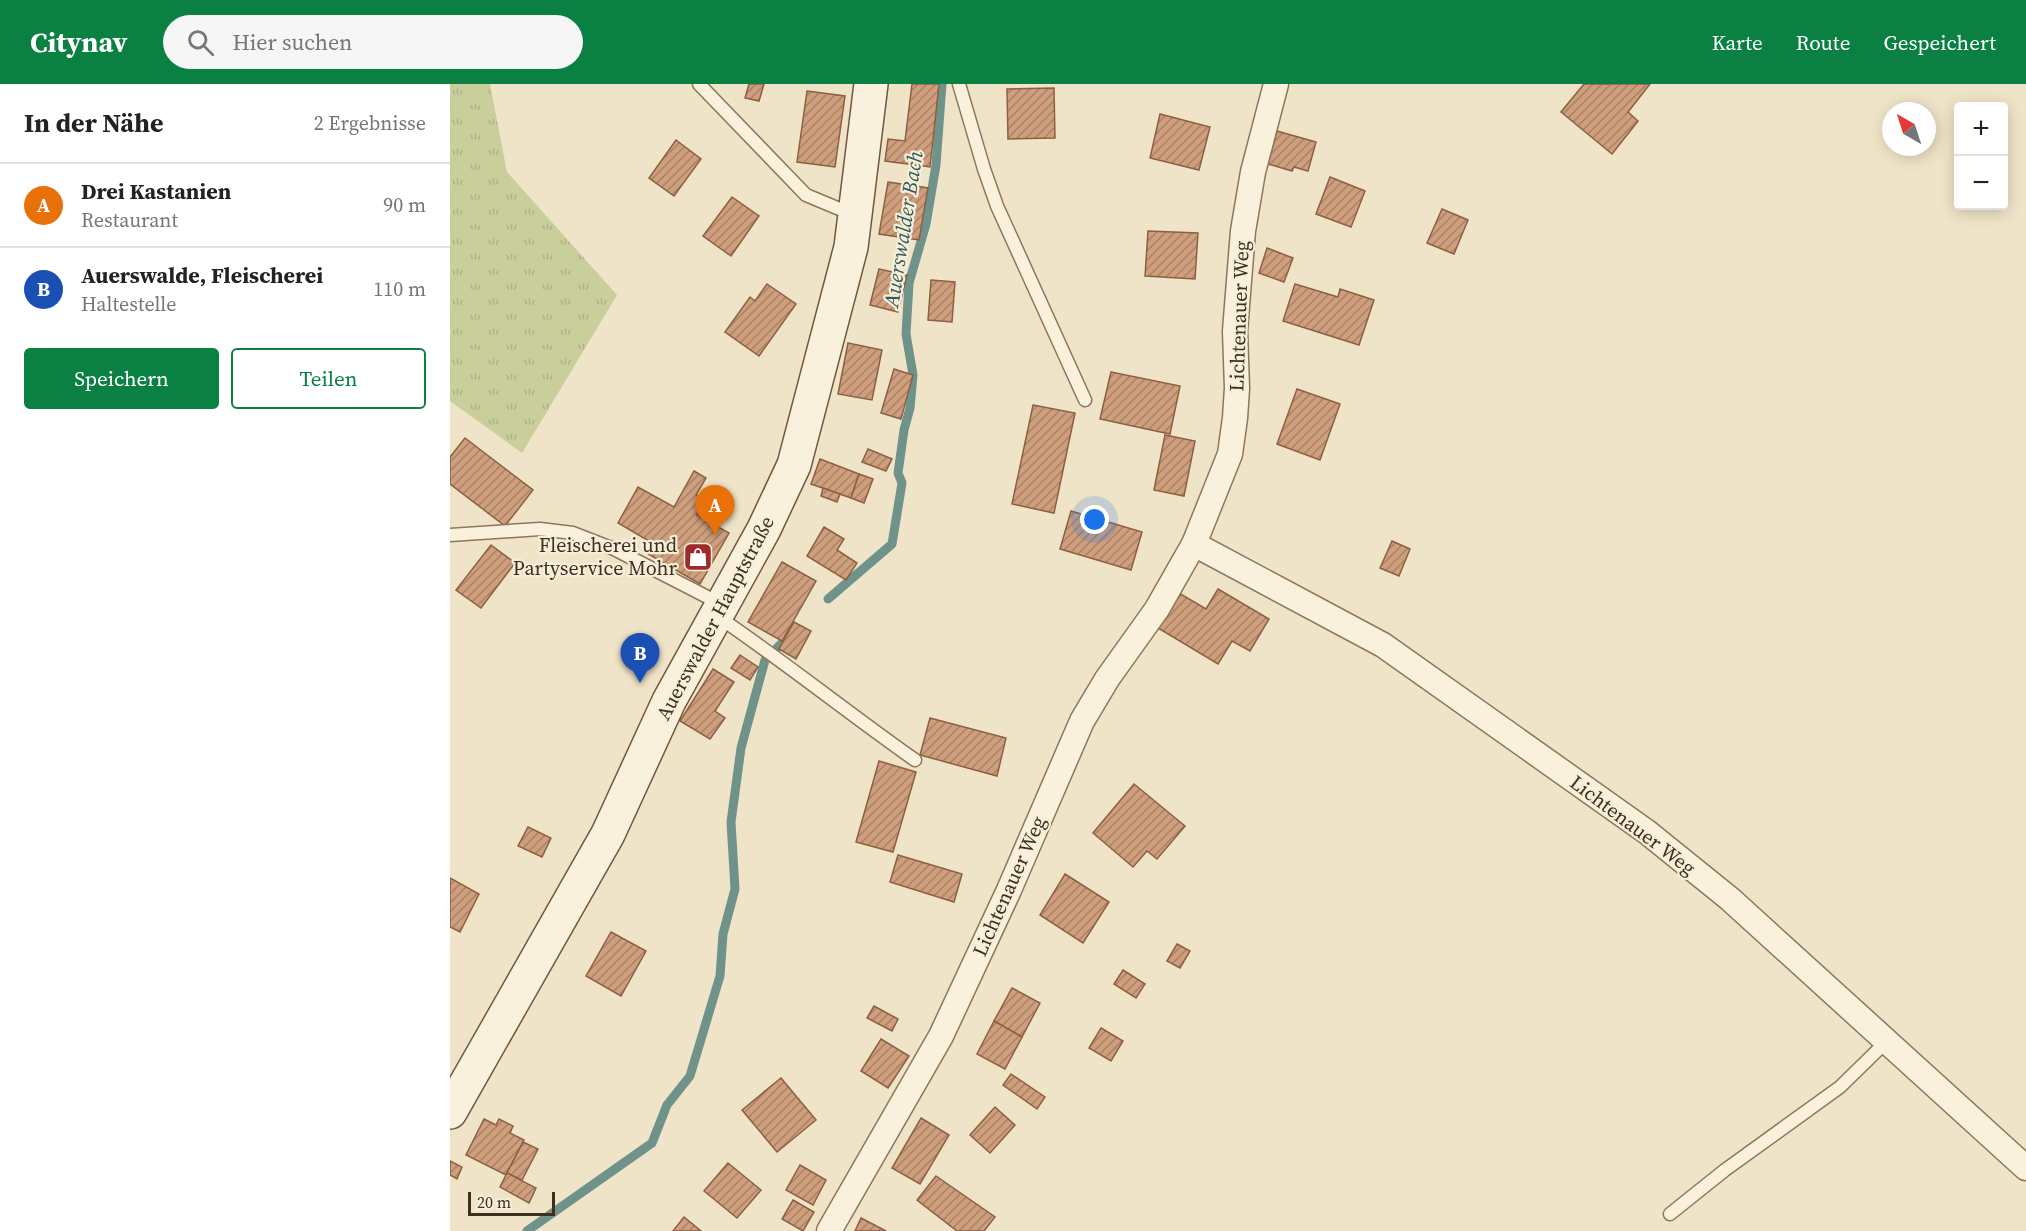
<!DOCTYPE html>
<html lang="de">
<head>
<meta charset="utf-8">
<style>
  body { margin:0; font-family:"Source Serif 4",serif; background:#f6f6f6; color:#222 }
  .controls { position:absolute; right:18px; top:18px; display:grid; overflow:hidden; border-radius:6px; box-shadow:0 3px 15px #0003 }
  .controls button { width:54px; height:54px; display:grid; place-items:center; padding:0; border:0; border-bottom:2px solid #e0e0e0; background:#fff; color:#222; font:30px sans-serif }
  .compass { position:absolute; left:1432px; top:18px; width:54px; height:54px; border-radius:50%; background:#fff; box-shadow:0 3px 15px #0003; rotate:321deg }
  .scale { position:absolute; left:18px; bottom:15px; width:87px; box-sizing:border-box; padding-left:6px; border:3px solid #3d2e20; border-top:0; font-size:16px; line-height:21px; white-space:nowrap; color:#3d2e20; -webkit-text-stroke:4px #f7eed8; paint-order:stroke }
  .you { position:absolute; left:645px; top:436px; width:21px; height:21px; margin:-15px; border:4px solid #fff; border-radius:50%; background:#1a73e8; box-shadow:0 0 0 9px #1a73e833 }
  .badge { display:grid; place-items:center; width:39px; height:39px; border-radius:50%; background:#0b8043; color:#fff; font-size:20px; font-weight:700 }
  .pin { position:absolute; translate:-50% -50px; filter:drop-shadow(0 2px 3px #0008) }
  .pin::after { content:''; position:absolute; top:32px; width:21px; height:18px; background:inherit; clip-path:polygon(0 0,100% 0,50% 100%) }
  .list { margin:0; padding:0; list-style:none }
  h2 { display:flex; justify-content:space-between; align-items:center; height:78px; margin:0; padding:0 24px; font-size:26px }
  h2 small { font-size:20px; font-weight:400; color:#767676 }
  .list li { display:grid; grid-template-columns:39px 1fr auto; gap:18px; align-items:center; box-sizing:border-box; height:84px; padding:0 24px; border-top:2px solid #e0e0e0 }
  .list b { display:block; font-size:22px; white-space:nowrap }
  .list p { margin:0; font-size:20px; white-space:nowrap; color:#767676 }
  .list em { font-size:20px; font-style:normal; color:#767676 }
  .actions { display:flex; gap:12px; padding:18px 24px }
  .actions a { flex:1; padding:14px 0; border:2px solid #0b8043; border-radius:6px; text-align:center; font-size:21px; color:#0b8043 }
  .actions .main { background:#0b8043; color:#fff }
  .icon { flex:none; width:33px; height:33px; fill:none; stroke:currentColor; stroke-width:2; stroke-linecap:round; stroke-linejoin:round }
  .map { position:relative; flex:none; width:1576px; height:1147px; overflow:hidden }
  header { display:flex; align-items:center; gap:36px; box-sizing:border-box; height:84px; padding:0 30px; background:#0b8043; color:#fff }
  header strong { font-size:28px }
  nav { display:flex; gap:33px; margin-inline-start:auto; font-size:21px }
  .search { width:420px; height:54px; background:#f6f6f6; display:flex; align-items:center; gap:15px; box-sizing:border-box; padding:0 21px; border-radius:33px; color:#767676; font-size:22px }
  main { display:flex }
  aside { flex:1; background:#fff }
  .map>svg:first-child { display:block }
  .grass { fill:url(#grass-tufts) }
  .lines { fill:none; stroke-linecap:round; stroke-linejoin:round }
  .stream { stroke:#6f938a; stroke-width:9 }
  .building { fill:url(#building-hatch); stroke:#8d5f41; stroke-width:1.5 }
  .lane-casing { stroke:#8d765c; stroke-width:15 }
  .street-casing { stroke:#8d765c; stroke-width:27 }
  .secondary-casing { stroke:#6f573f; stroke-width:36 }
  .lane { stroke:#faf1dc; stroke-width:12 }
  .street { stroke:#faf1dc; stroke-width:24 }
  .secondary { stroke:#faf1dc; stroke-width:33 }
  .labels { text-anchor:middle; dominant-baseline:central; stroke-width:4.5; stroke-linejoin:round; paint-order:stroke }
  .street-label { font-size:20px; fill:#3d2e20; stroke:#f7eed8 }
  .poi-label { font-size:20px; fill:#3d2e20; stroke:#f7eed8; text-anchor:end }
  .water-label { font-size:21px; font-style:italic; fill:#2f5d5a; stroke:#f7eed8 }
</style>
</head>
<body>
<header>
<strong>Citynav</strong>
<div class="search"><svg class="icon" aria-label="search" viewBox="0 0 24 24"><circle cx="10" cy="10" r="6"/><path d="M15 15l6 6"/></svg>Hier suchen</div>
<nav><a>Karte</a><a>Route</a><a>Gespeichert</a></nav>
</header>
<main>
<aside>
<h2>In der Nähe<small>2 Ergebnisse</small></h2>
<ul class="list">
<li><span class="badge" style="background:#e8710a">A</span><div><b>Drei Kastanien</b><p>Restaurant</p></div><em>90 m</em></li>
<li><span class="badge" style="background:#1a4fb4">B</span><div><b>Auerswalde, Fleischerei</b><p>Haltestelle</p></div><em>110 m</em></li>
</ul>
<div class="actions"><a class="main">Speichern</a><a>Teilen</a></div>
</aside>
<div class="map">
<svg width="1576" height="1147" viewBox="0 0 1576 1147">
  <defs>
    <pattern id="grass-tufts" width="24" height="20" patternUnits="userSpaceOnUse" patternTransform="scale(1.5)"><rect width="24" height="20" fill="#c9cf9b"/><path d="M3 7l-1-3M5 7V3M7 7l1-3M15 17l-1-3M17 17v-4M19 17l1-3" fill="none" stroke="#aeb285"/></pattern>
    <pattern id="building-hatch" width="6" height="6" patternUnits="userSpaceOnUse" patternTransform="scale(1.5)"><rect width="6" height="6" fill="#cf9f7d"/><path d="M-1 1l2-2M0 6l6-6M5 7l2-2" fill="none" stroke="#a98266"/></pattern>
  </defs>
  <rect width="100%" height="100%" fill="#f0e4c8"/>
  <polygon class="grass" points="0,0 40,0 57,88 167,211 72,369 0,317"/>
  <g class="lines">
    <g class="stream">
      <polyline points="378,515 442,460 452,399 448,389 454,346 460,324 463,291 456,250 459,199 476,140 486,81 492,0"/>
      <polyline points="77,1147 202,1059 217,1021 240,992 270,892 273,850 285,805 281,738 291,664 315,576 331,560"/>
    </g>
  </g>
  <g class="building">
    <polygon points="299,0 314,0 309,17 295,14"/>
    <polygon points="462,0 489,0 480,83 435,77 438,55 455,57"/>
    <polygon points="1134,0 1200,0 1178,28 1188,37 1162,70 1111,28"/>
    <polygon points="604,4 605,54 558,55 557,5"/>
    <polygon points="357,7 395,12 385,83 347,78"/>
    <polygon points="710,30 760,43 749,86 700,74"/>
    <polygon points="827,47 866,58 858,87 844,83 842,87 818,80"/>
    <polygon points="226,56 251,75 224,112 199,94"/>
    <polygon points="880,93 915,107 901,143 866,130"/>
    <polygon points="438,98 478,104 469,156 429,150"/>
    <polygon points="282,113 309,132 281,172 253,152"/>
    <polygon points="992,125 1018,136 1004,170 977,159"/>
    <polygon points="698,147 748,149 745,195 695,192"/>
    <polygon points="817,164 843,174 834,198 809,189"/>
    <polygon points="429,185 457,191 448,228 420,221"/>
    <polygon points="481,196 505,198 502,238 478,236"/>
    <polygon points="317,200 346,220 309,272 275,248 300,213 305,217"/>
    <polygon points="845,200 888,213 890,205 924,216 909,261 833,237"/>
    <polygon points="398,259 432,266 422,316 388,310"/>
    <polygon points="444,285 463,291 451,335 431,329"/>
    <polygon points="661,288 730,302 720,350 650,335"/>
    <polygon points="847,305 890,320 870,376 827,360"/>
    <polygon points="583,321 625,329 604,429 562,420"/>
    <polygon points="715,351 745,357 734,412 704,406"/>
    <polygon points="15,354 83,406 55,442 0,400 0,373"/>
    <polygon points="418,365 442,375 436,387 412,378"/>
    <polygon points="370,375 409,390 401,414 361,400"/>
    <polygon points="244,387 256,394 246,411 255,417 247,431 279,449 250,500 193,467 199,457 168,439 188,403 224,423"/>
    <polygon points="409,390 423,395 414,419 401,414"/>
    <polygon points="373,404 390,410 387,418 371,412"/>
    <polygon points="621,427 692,448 681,486 610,465"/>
    <polygon points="374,443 394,455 387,466 407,479 396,496 357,472"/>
    <polygon points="942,457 960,465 949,492 930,484"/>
    <polygon points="41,461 65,479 31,524 6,506"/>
    <polygon points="332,478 366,497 332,557 298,538"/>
    <polygon points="768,505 819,535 800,567 782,557 768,580 708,544 729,509 756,525"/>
    <polygon points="344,538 361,547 346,575 329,565"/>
    <polygon points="290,571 308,583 300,596 281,584"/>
    <polygon points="263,585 284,598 265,627 275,634 260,655 230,637"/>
    <polygon points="480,634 556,654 547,692 470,671"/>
    <polygon points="429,677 466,688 443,768 406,758"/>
    <polygon points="684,700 735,742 707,775 697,767 683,783 643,749"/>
    <polygon points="78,743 101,754 92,773 68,762"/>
    <polygon points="448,771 512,790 504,818 440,798"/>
    <polygon points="615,790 659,818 633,859 590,831"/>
    <polygon points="0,794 29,810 10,848 0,843"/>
    <polygon points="161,848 196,867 171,912 136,892"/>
    <polygon points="727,860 740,867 730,884 717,877"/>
    <polygon points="673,886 695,900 686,914 664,900"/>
    <polygon points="562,904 590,919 572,953 544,937"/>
    <polygon points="424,922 448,935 442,947 417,934"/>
    <polygon points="544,937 572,953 555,985 527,970"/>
    <polygon points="651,944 673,957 661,977 639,964"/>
    <polygon points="431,955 459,972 438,1004 411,987"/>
    <polygon points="561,990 595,1013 587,1025 553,1001"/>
    <polygon points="331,994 366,1036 327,1068 292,1026"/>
    <polygon points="545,1023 565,1041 540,1069 520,1051"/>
    <polygon points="471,1034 499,1051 470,1100 442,1084"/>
    <polygon points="34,1035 46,1041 49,1035 63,1042 60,1049 74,1056 56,1091 16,1071"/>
    <polygon points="73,1058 88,1065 72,1096 57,1089"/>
    <polygon points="0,1077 12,1083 7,1095 0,1091"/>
    <polygon points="278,1079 311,1106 287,1134 254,1107"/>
    <polygon points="350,1081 376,1096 363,1121 336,1106"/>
    <polygon points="57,1089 86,1104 79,1119 50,1103"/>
    <polygon points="486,1092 545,1133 534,1147 507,1147 467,1116"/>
    <polygon points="343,1116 364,1128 353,1147 332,1135"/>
    <polygon points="234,1133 251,1147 223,1147"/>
    <polygon points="411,1134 436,1147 405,1147"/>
  </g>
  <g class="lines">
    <g class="lane-casing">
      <g id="lane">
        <polyline points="249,0 356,111 404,131"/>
        <polyline points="509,0 534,85 547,122 635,316"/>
        <polyline points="0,451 90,445 123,449 164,465 271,520"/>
        <path d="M267,532C335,578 398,629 465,676"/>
        <polyline points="1220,1130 1275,1086 1390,1003 1437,957"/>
      </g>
    </g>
    <g class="street-casing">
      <g id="street">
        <polyline points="744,460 933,561 1197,748 1280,815 1576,1084"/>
        <polyline points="379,1147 491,952 559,806 632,637 657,595 707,525 744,460 780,370 785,334 787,304 785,247 793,147 803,88 826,0"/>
      </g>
    </g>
    <g class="secondary-casing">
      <polyline id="secondary" points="0,1028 158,750 219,617 314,445 344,381 401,163 421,0"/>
    </g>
    <use href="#lane" class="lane"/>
    <use href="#street" class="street"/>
    <use href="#secondary" class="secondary"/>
  </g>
  <defs>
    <g id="shop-square" transform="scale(1.5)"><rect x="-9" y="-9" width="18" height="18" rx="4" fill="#9e2a2b" stroke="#f7eed8"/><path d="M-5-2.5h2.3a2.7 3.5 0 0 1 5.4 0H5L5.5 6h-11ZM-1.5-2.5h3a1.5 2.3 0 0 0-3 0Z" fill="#fff"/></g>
  </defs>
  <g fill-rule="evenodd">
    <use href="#shop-square" x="248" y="473"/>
  </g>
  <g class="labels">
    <g class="street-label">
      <text transform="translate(789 232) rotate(-88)">Lichtenauer Weg</text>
      <text transform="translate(265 534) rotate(-62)">Auerswalder Hauptstraße</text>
      <text transform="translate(1183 741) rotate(37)">Lichtenauer Weg</text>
      <text transform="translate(559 802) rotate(-66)">Lichtenauer Weg</text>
    </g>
    <g class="poi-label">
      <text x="227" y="461">Fleischerei und<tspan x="227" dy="23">Partyservice Mohr</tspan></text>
    </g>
    <g class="water-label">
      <text transform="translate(453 145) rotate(-81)">Auerswalder Bach</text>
    </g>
  </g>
</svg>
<div class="controls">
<button>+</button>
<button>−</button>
</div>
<svg class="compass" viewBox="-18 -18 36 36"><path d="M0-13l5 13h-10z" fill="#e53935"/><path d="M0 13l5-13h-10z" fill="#767676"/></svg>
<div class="scale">20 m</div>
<div class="you"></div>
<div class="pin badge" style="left:265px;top:451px;background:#e8710a">A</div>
<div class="pin badge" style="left:190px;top:599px;background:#1a4fb4">B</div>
</div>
</main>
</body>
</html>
